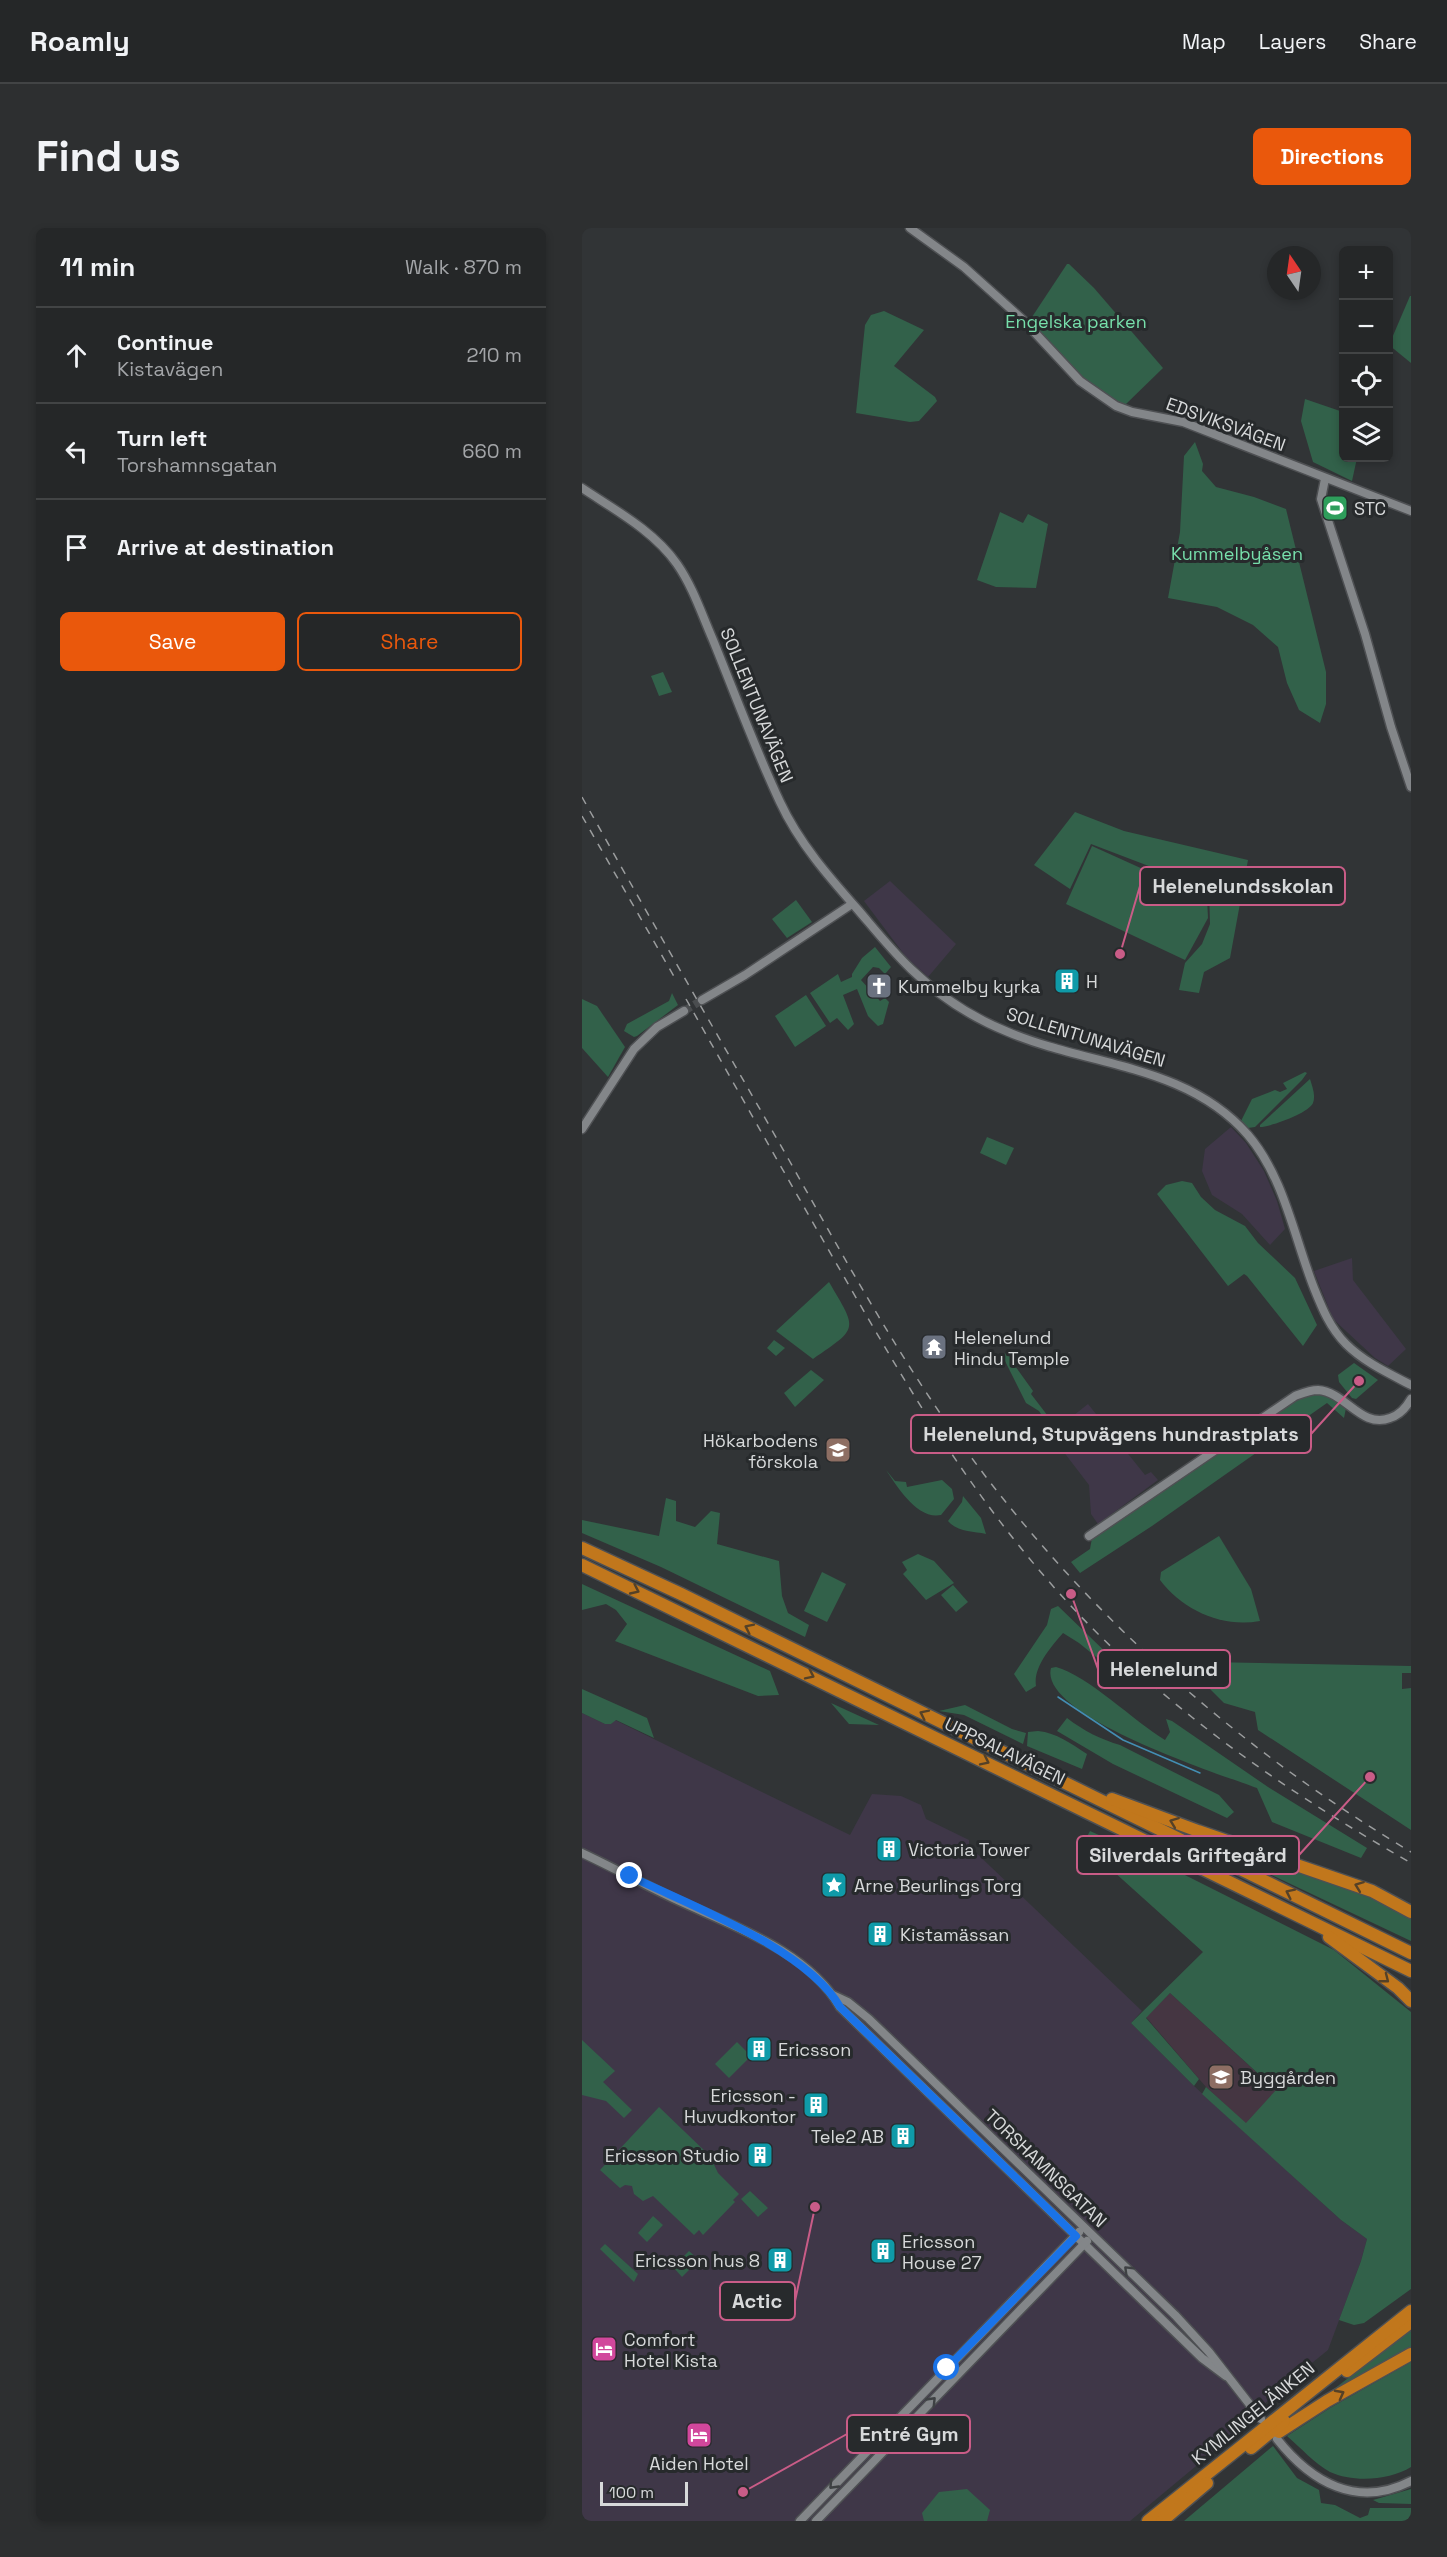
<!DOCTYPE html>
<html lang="en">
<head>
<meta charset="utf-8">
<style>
  body { margin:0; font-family:"Space Grotesk",sans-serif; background:#2d2f30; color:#f1f3f6 }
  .controls { position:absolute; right:18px; top:18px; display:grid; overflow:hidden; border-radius:9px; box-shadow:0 3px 9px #0003 }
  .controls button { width:54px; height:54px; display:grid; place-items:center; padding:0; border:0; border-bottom:2px solid #424445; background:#252728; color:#f1f3f6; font:30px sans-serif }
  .compass { position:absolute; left:685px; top:18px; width:54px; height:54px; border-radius:50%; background:#252728; box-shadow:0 3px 9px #0003; rotate:347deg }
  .scale { position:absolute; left:18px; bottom:15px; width:88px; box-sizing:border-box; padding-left:6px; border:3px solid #d7d9da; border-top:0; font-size:16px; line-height:21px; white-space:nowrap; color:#d7d9da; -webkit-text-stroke:4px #272a2c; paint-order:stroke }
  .stop { position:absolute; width:18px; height:18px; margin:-14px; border:4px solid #1a73e8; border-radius:50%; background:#fff }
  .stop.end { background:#1a73e8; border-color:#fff; box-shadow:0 2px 6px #0008 }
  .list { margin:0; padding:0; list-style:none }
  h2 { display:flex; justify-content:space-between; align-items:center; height:78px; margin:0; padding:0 24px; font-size:26px }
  h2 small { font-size:20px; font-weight:400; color:#a3a5a8 }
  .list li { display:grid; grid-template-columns:39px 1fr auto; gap:18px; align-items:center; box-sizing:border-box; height:96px; padding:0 24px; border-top:2px solid #424445 }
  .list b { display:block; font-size:22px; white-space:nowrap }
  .list p { margin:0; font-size:20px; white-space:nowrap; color:#a3a5a8 }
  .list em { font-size:20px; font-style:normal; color:#a3a5a8 }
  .actions { display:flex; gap:12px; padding:18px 24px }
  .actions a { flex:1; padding:14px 0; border:2px solid #ea580c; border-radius:9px; text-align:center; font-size:21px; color:#ea580c }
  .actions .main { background:#ea580c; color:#fff }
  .icon { flex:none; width:33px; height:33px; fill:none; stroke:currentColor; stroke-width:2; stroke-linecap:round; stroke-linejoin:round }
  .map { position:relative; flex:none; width:829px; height:2293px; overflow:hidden; border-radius:9px }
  header { display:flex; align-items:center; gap:36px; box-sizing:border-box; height:84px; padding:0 30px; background:#252728; border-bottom:2px solid #424445 }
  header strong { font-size:28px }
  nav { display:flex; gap:33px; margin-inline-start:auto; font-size:21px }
  .intro { display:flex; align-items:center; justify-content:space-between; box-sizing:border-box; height:144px; padding:0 36px }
  h1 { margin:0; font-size:42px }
  .button { padding:15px 27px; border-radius:9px; background:#ea580c; color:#fff; font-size:21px; font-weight:700 }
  main { display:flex; gap:36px; padding:0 36px }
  aside { flex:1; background:#252728; border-radius:9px; box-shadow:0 3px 9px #0003 }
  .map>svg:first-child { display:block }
  .commercial { fill:#3f3748 }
  .industrial { fill:#453642 }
  .green { fill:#32614a }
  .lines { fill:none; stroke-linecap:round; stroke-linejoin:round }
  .stream { stroke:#438eb3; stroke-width:1.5 }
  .minor-tunnel { stroke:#4a4d4f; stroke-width:8; stroke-dasharray:8 4; stroke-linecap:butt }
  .minor-casing { stroke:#4e5053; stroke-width:11 }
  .highway-casing { stroke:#4e5053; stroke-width:15 }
  .minor { stroke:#838689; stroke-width:8 }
  .highway { stroke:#c1771c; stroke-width:12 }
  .rail { stroke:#9b9d9e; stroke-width:1.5; stroke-dasharray:8 8; stroke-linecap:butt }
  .oneway { stroke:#554127 }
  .oneway2 { stroke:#3e4143 }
  .route { stroke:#1a73e8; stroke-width:8 }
  .labels { text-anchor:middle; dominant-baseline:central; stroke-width:6; stroke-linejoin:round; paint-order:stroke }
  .park-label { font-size:18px; fill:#77dfab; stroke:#272a2c }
  .street-label { font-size:18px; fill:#d7d9da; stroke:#272a2c }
  .poi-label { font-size:18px; fill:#d7d9da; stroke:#272a2c; text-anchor:start }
  .leader { fill:none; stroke:#c95c87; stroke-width:2 }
  .callout-dot { fill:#c95c87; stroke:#272a2c; stroke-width:2 }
  .callout { fill:#272a2c; stroke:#c95c87; stroke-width:2 }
  .callout-label { font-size:20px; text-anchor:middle; font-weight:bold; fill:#d7d9da }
</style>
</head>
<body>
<header>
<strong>Roamly</strong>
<nav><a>Map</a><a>Layers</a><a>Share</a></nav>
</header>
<div class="intro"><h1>Find us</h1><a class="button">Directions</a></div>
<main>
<aside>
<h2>11 min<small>Walk · 870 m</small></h2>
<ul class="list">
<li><svg class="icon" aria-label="ahead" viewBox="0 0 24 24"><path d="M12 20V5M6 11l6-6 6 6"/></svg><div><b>Continue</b><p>Kistavägen</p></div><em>210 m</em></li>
<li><svg class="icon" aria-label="left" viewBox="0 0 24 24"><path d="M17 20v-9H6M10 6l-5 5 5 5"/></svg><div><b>Turn left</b><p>Torshamnsgatan</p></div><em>660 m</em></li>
<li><svg class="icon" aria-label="arrive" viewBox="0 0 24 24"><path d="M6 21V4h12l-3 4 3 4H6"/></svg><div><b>Arrive at destination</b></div></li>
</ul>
<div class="actions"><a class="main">Save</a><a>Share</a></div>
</aside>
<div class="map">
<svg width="829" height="2293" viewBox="0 0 829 2293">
  <rect width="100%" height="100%" fill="#313436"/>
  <g class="commercial">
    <polygon points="308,653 374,716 346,749 324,729 282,673"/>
    <polygon points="649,899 664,915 682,943 695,973 703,1001 688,1017 660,986 630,967 620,943 623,921"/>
    <polygon points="770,1030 771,1052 824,1121 806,1138 793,1130 751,1091 732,1043"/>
    <polygon points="506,1176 563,1247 569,1244 576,1252 516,1296 509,1286 507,1257 468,1206"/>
    <polygon points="0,1485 23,1496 29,1496 33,1492 268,1607 290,1566 319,1568 339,1577 344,1591 387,1612 387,1618 560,1783 549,1795 612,1858 759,1992 785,2011 779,2033 746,2122 694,2164 661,2199 548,2293 0,2293"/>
  </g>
  <polygon class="industrial" points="588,1765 695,1863 664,1896 624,1859 564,1789"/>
  <g class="green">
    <path d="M485,36H487L512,60L581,140L543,177C509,160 468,125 448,92Z"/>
    <polygon points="828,68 829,68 829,135 807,117"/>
    <polygon points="302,83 342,102 312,138 353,169 355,173 337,193 328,194 274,185 283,97 289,87"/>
    <polygon points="723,171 761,184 762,230 775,230 770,253 731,234 719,193"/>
    <polygon points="613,214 621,236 620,243 634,259 672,269 704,281 744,444 744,476 738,495 717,482 705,455 696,419 671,397 635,379 586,370 598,304 602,228"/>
    <polygon points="418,284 441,295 446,286 466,296 454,360 414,359 395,352"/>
    <polygon points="81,444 90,464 77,468 69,448"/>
    <polygon points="493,584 542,603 666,632 648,730 622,744 617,765 597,762 603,735 620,716 628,696 627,661 509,616 488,661 452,637"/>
    <polygon points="510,618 625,670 626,690 603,732 484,676"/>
    <polygon points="214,672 230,694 205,710 190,691"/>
    <polygon points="293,719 309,739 303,746 297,740 291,739 279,752 298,773 303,770 307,774 301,796 296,798 286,788 275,761 261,767 272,796 266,802 255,790 248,795 228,765 256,746 259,754 270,749 270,746 280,730"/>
    <polygon points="90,765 96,777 55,808 52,809 42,803 45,796 87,773"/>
    <polygon points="224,767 244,798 213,819 193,788"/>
    <polygon points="0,771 15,778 43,819 26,849 0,820"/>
    <polygon points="723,844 725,845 720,852 673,899 666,900 659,893 670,871 693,862 698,864 705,861 701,855"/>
    <path d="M728,851C730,858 734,867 731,875C727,885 688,899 678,899V897Z"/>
    <polygon points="405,909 432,920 424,937 398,925"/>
    <polygon points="600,953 610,955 619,969 633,982 663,998 676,1015 713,1050 735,1097 721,1118 665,1048 662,1046 646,1058 575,966 584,957"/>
    <path d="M247,1054C275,1102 278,1099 231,1131L194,1103Z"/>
    <polygon points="192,1112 203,1120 194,1128 185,1120"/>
    <polygon points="433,1121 439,1127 436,1129 434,1126 428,1131 451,1163 449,1166 469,1192 465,1195 457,1183 444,1175 420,1127"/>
    <polygon points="772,1135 796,1152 774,1171 770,1170 757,1154 756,1147"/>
    <polygon points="229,1142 242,1152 213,1179 202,1165"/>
    <polygon points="727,1167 743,1167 764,1180 762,1190 745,1175 570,1298 498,1345 489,1334 508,1321 510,1310 715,1169"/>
    <path d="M304,1242L313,1253L324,1254L325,1259L360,1252L370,1261L372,1271L359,1287C335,1292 315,1258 304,1242Z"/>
    <path d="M381,1268L399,1290L404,1306C391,1303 375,1304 366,1293L380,1274Z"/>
    <polygon points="84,1270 94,1273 94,1293 113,1299 129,1283 138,1285 135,1316 197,1333 200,1368 206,1385 227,1397 223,1409 79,1339 0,1305 0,1292 77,1308"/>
    <path d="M637,1308L669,1361L678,1393C639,1400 601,1382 578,1352L579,1344Z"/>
    <polygon points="336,1326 352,1333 372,1355 344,1372 321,1346 325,1342 320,1334"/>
    <polygon points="240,1344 264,1356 245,1394 222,1383"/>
    <polygon points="0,1356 188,1443 197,1467 176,1468 33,1413 45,1396 34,1382 24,1376 0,1382"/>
    <polygon points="371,1357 386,1374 374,1384 359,1367"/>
    <path d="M476,1378L536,1436L534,1445L497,1415L481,1405C469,1419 451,1439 454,1458L444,1464L432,1446L465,1397L469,1381Z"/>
    <polygon points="595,1428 627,1434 829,1438 829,1445 820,1445 820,1461 829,1460 829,1602 676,1502 673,1484 642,1475"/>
    <path d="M474,1439C505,1447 553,1494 583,1512L588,1504L584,1491L590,1493L686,1559L785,1620L779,1630L690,1594L675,1560C640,1547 456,1488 469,1440Z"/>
    <polygon points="0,1461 65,1490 72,1510 34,1492 29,1496 23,1496 0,1485"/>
    <polygon points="249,1475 297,1497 267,1496"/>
    <polygon points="383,1477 430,1501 444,1505 441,1516 382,1487 357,1483"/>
    <path d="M485,1490C502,1503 518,1511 538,1517L637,1567L652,1584L645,1590L531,1536L475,1503Z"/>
    <path d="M456,1503C475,1505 488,1515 505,1526L500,1541L445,1518L446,1504Z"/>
    <polygon points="508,1603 583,1637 752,1722 829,1784 829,2061 782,2095 772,2097 757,2092 779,2033 785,2011 759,1992 620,1866 624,1859 664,1895 694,1862 588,1765 564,1790 617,1851 612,1858 549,1795 621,1724 501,1616"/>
    <polygon points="609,1604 781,1665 829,1690 829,1713 607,1608"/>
    <polygon points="0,1812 33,1843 21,1854 50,1882 42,1890 24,1873 0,1867"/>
    <polygon points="155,1814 169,1828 147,1850 133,1836"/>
    <polygon points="77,1879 128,1928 136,1945 157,1966 151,1972 153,1974 121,2007 117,2002 112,2007 71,1968 61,1973 52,1966 50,1958 43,1957 38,1960 18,1942"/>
    <polygon points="168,1963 186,1980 176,1989 159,1971"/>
    <polygon points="71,1988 81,1997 65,2014 56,2005"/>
    <polygon points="23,2016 56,2046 52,2054 18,2021"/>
    <polygon points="107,2023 117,2032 100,2049 91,2039"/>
    <polygon points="829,2102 829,2121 739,2172 748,2164"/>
    <path d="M829,2134V2239C808,2252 772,2255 748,2244C733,2236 718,2219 705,2208L748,2180Z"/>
    <polygon points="691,2218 715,2250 737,2262 739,2275 753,2277 778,2290 786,2287 788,2280 829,2280 829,2293 602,2293"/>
    <polygon points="385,2261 408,2282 405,2293 342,2293 340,2285 357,2264"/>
    <polygon points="829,2261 829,2276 797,2275 791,2272"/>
  </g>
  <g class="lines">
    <polyline class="stream" points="476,1469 541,1512 618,1545"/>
    <polyline class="minor-tunnel" points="102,783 120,772"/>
    <g class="minor-casing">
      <g id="minor">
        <polyline points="328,0 382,39 440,91 498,153 534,178 550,184 601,194 829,283"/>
        <polyline points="743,251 739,271 783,406 809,499 829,559"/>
        <path d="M0,260C33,282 72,303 95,336C111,359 120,387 131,412C153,466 173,521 198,574C217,615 247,649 277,683C294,703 310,723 329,741C356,767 391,790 426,804C506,838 604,836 666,907C702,949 712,1009 732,1060C740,1080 748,1100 764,1116C782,1134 806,1145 829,1157"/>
        <polyline points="120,772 163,747 270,676"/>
        <polyline points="0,901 52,821 75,799 102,783"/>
        <path d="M507,1308L713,1168C721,1165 728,1162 736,1162C764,1164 779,1201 808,1190C818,1187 824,1180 829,1171"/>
        <path d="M0,1625C32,1640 63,1657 95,1672C151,1698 226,1723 258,1779L592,2103L620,2130L644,2148"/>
        <polyline points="251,1767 266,1774 287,1791 593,2087 627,2124 679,2191"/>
        <path d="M695,2211C729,2254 775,2281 829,2253"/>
        <polyline points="218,2293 497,2004"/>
        <polyline points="234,2293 505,2013"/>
      </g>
    </g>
    <g class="highway-casing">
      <g id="highway">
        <polyline points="0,1320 99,1366 829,1725"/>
        <polyline points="0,1337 829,1743"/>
        <polyline points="530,1571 616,1603 790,1663 829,1684"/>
        <polyline points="747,1709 816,1760 829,1773"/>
        <polyline points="765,2143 829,2094"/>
        <polyline points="697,2204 745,2173 829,2126"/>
        <polyline points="669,2220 702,2193"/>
        <polyline points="566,2293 829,2083"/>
        <polyline points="580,2293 625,2255"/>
      </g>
    </g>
    <use href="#minor" class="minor"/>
    <use href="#highway" class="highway"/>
    <g class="rail">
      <path d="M0,569C68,691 138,811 207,932C275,1053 342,1175 431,1283C543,1420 677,1533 829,1624"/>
      <polyline points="0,588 94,752"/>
      <path d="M104,771C156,863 208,955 261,1047C327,1162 389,1267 478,1366C578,1477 700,1561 829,1635"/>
    </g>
  </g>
  <defs><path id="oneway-chevron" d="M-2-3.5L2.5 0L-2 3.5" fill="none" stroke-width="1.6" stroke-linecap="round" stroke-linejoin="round" transform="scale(1.5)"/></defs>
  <g class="oneway">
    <use href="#oneway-chevron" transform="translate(53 1362) rotate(25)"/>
    <use href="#oneway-chevron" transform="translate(167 1400) rotate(-154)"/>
    <use href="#oneway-chevron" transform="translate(228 1447) rotate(26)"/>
    <use href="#oneway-chevron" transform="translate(342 1486) rotate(-154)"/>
    <use href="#oneway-chevron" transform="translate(403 1533) rotate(26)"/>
    <use href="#oneway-chevron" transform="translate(592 1594) rotate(-159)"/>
    <use href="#oneway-chevron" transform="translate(777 1658) rotate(-159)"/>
    <use href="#oneway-chevron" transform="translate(708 1665) rotate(-154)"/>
    <use href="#oneway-chevron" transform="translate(803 1751) rotate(38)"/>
    <use href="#oneway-chevron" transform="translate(758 2166) rotate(-28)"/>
  </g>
  <g class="oneway2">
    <use href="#oneway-chevron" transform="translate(546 2042) rotate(-136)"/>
    <use href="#oneway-chevron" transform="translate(350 2173) rotate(-46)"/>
    <use href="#oneway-chevron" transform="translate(251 2257) rotate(134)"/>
  </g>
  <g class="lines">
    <path class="route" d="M48,1648C109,1678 224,1720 258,1779L494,2008L365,2140"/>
  </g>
  <defs>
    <g id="stadium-square" transform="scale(1.35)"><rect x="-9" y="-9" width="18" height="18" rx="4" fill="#2e9e5b" stroke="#272a2c"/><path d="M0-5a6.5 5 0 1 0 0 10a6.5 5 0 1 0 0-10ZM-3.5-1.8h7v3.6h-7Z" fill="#fff"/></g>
    <g id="building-square" transform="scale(1.35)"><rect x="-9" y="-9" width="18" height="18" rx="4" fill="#0f9aa8" stroke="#272a2c"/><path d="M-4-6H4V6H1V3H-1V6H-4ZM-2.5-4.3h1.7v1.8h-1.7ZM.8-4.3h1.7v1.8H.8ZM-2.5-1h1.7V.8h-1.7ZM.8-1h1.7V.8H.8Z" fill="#fff"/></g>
    <g id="church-square" transform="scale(1.35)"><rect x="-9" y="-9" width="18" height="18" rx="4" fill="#6b7280" stroke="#272a2c"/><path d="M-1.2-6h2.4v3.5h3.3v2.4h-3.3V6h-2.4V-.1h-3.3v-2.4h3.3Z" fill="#fff"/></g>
    <g id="temple-square" transform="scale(1.35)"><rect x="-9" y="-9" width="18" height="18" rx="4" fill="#6b7280" stroke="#272a2c"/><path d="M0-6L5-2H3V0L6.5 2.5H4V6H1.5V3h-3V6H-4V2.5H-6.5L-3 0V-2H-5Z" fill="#fff"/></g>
    <g id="school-square" transform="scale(1.35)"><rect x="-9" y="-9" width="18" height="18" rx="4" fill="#8d6e63" stroke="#272a2c"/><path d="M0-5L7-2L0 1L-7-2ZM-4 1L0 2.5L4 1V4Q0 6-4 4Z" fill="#fff"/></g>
    <g id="sight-square" transform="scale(1.35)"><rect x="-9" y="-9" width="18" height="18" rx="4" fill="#0f9aa8" stroke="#272a2c"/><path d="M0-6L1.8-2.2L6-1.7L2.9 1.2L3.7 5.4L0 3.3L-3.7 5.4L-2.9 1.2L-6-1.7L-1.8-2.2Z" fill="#fff"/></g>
    <g id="hotel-square" transform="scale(1.35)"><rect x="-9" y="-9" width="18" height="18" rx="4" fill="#d1479c" stroke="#272a2c"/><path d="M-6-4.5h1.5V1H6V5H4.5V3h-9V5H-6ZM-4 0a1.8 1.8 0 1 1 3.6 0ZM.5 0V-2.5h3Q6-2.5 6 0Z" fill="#fff"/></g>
  </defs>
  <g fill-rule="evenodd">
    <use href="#stadium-square" x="753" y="280"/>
    <use href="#building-square" x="485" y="753"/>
    <use href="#church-square" x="297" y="758"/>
    <use href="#temple-square" x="352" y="1119"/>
    <use href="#school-square" x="256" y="1222"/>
    <use href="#building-square" x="307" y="1621"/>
    <use href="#sight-square" x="252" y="1657"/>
    <use href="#building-square" x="298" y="1706"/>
    <use href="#building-square" x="177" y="1821"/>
    <use href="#school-square" x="639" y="1849"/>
    <use href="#building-square" x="234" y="1877"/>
    <use href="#building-square" x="321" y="1908"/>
    <use href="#building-square" x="178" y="1927"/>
    <use href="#building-square" x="301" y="2023"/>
    <use href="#building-square" x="198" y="2032"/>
    <use href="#hotel-square" x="22" y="2121"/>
    <use href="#hotel-square" x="117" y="2207"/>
  </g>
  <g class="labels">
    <g class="park-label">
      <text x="494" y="93">Engelska parken</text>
      <text x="655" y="325">Kummelbyåsen</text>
    </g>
    <g class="street-label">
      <text transform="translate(644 196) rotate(20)">EDSVIKSVÄGEN</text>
      <text transform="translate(175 477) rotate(68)">SOLLENTUNAVÄGEN</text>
      <text transform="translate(504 809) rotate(17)">SOLLENTUNAVÄGEN</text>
      <text transform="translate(423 1523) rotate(26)">UPPSALAVÄGEN</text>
      <text transform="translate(464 1940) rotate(44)">TORSHAMNSGATAN</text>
      <text transform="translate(671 2185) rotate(-39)">KYMLINGELÄNKEN</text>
    </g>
    <g class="poi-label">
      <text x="772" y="280">STC</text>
      <text x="504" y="753">H</text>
      <text x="316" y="758">Kummelby kyrka</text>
      <text x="372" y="1109">Helenelund<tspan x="372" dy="21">Hindu Temple</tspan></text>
      <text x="236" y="1212" text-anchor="end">Hökarbodens<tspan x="236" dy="21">förskola</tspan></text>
      <text x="326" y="1621">Victoria Tower</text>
      <text x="272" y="1657">Arne Beurlings Torg</text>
      <text x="318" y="1706">Kistamässan</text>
      <text x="196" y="1821">Ericsson</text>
      <text x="658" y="1849">Byggården</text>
      <text x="214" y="1867" text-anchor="end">Ericsson -<tspan x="214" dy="21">Huvudkontor</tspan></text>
      <text x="302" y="1908" text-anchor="end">Tele2 AB</text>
      <text x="158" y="1927" text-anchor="end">Ericsson Studio</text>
      <text x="320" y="2013">Ericsson<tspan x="320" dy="21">House 27</tspan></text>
      <text x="178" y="2032" text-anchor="end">Ericsson hus 8</text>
      <text x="42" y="2111">Comfort<tspan x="42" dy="21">Hotel Kista</tspan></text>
      <text x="117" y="2235" text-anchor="middle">Aiden Hotel</text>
    </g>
  </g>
  <path class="leader" d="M538 726L558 658M777 1153L729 1206M489 1366L516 1441M788 1549L717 1627M233 1979L213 2073M161 2264L265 2206"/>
  <g class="callout-dot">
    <circle cx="538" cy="726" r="6"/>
    <circle cx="777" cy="1153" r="6"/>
    <circle cx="489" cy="1366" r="6"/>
    <circle cx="788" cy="1549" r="6"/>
    <circle cx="233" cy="1979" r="6"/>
    <circle cx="161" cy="2264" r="6"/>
  </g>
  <g class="callout">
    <rect x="558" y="639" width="205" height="38" rx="6"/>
    <rect x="329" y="1187" width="400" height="38" rx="6"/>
    <rect x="516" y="1422" width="132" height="38" rx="6"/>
    <rect x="495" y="1608" width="222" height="38" rx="6"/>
    <rect x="138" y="2054" width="75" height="38" rx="6"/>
    <rect x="265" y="2187" width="123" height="38" rx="6"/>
  </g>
  <g class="callout-label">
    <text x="661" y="665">Helenelundsskolan</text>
    <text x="529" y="1213">Helenelund, Stupvägens hundrastplats</text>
    <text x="582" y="1448">Helenelund</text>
    <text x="606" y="1634">Silverdals Griftegård</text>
    <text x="175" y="2080">Actic</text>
    <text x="327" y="2213">Entré Gym</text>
  </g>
</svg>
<div class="controls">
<button>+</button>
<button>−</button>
<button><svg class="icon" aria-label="locate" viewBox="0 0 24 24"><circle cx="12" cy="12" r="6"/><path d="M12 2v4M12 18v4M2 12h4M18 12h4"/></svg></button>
<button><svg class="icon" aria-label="layers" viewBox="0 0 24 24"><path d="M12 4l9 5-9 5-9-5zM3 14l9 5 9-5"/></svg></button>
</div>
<svg class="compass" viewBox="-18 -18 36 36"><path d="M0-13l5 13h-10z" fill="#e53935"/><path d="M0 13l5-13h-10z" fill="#a3a5a8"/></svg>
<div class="scale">100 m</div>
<div class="stop" style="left:365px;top:2140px"></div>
<div class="stop end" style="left:48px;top:1648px"></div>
</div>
</main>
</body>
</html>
